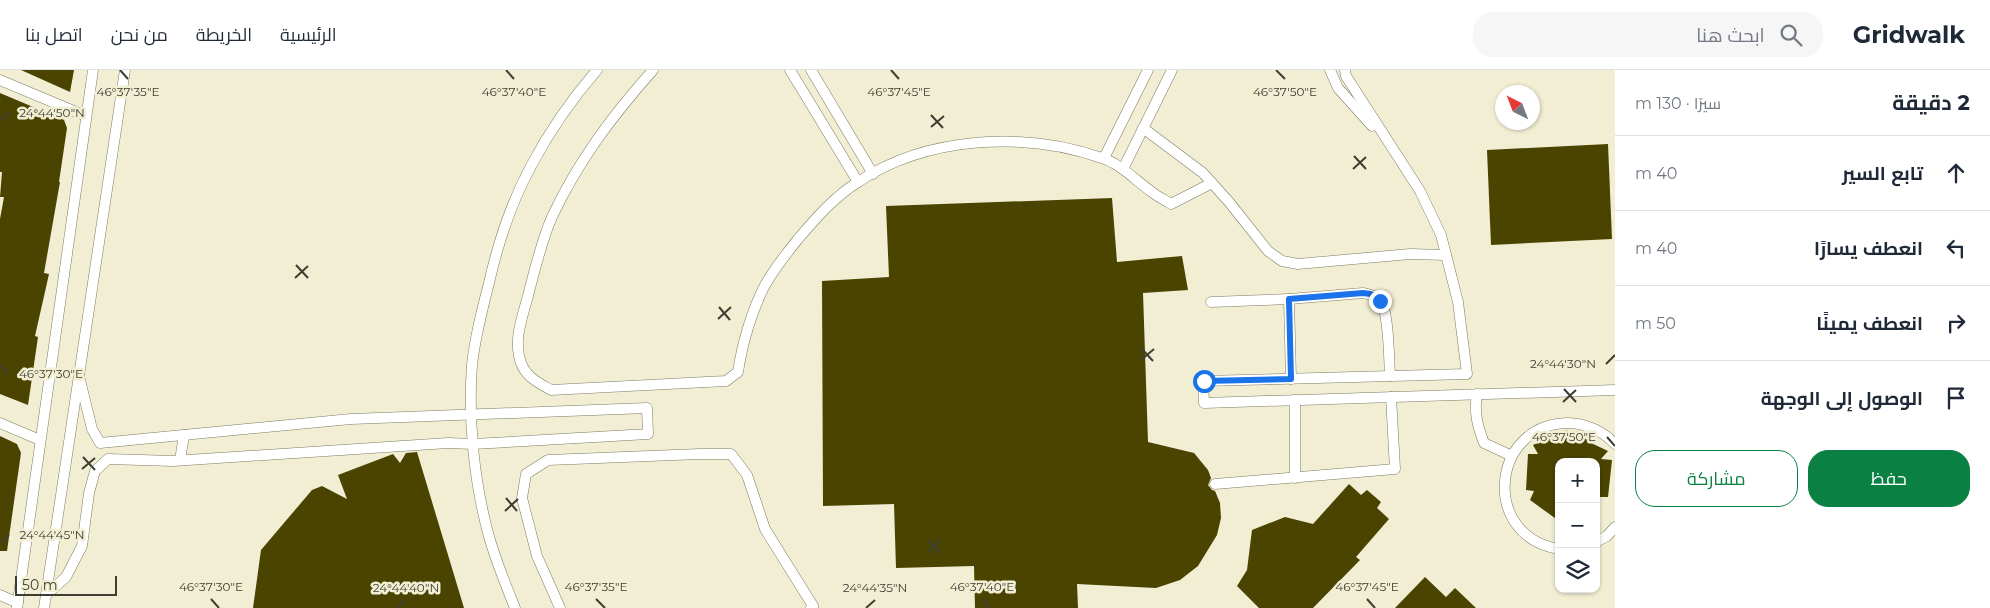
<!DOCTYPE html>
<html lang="ar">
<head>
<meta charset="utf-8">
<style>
  body { margin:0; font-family:Montserrat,Cairo,sans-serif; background:#f6f6f7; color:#1f2937; direction:rtl }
  .controls { position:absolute; right:15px; bottom:15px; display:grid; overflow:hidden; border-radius:10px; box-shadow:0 1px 4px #0004 }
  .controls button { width:45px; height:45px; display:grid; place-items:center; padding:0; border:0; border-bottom:1px solid #e0e1e3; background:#fff; color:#1f2937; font:25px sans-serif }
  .compass { position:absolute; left:1495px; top:15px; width:45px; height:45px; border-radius:50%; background:#fff; box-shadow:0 1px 4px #0004; rotate:318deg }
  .scale { position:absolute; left:15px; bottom:12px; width:102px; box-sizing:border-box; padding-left:5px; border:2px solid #3e3d32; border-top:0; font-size:14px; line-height:18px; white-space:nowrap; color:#3e3d32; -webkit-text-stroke:4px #f1eed3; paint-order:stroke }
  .stop { position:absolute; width:15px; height:15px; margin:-11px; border:4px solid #1a73e8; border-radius:50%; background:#fff }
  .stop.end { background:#1a73e8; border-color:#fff; box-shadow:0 1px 5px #0008 }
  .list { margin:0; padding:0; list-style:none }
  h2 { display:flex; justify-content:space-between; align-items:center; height:65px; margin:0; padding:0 20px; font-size:21px }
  h2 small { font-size:16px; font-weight:400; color:#747a83 }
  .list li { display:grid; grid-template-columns:32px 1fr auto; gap:15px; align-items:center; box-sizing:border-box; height:75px; padding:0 20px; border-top:1px solid #e0e1e3 }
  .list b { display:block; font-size:19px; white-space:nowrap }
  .list em { font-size:16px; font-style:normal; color:#747a83 }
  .actions { display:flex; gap:10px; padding:15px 20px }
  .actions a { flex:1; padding:11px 0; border:1px solid #0b8043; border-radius:20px; text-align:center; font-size:18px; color:#0b8043 }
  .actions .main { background:#0b8043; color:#fff }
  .icon { flex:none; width:28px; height:28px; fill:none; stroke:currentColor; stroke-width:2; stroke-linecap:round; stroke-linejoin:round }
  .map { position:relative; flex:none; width:1615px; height:538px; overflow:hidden; direction:ltr }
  header { display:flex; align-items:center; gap:30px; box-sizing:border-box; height:70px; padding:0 25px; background:#fff; border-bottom:1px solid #e0e1e3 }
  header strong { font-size:24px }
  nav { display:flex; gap:28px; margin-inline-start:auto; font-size:18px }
  .search { width:350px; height:45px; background:#f6f6f7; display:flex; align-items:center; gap:12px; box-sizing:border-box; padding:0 18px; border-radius:20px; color:#747a83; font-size:19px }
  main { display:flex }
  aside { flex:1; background:#fff }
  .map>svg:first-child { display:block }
  .building { fill:#4b4300 }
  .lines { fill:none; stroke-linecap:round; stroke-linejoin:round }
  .minor-casing { stroke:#7d7b62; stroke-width:11 }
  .minor { stroke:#fff; stroke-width:10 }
  .route { stroke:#1a73e8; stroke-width:6 }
  .ticks { fill:none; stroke:#3e3d32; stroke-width:2 }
  .ticks-label { font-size:12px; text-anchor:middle; fill:#3e3d32; stroke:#f1eed3; stroke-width:5; stroke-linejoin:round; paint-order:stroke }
</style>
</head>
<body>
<header>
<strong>Gridwalk</strong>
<div class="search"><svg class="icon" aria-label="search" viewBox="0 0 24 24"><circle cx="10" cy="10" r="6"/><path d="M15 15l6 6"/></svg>ابحث هنا</div>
<nav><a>الرئيسية</a><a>الخريطة</a><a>من نحن</a><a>اتصل بنا</a></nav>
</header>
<main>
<aside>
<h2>2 دقيقة<small>سيرًا · 130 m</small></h2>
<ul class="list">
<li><svg class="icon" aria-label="ahead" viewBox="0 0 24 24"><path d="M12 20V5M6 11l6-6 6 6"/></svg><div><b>تابع السير</b></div><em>40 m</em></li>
<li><svg class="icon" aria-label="left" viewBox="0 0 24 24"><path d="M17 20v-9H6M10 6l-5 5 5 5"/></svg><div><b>انعطف يسارًا</b></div><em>40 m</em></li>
<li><svg class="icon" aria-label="right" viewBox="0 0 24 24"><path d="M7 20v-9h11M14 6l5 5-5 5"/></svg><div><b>انعطف يمينًا</b></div><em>50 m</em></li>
<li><svg class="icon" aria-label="arrive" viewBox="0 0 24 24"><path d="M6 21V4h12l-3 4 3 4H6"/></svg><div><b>الوصول إلى الوجهة</b></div></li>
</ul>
<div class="actions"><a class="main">حفظ</a><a>مشاركة</a></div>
</aside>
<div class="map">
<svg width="1615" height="538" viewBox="0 0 1615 538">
  <rect width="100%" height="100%" fill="#f1eed3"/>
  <g class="building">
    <polygon points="21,0 74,0 70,22"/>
    <polygon points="0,23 64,50 67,58 59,112 60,112 44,203 49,204 35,266 38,267 28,335 0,324 0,149 4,127 0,127 2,102 0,102"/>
    <polygon points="1608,74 1612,169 1491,175 1487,80"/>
    <polygon points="1112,128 1117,192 1182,186 1188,220 1143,223 1148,372 1194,383 1208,400 1211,408 1208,415 1212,420 1215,421 1220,433 1221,448 1217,465 1198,496 1180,510 1156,518 1077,514 1078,538 975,538 974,496 896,498 894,434 823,436 822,211 889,207 886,136"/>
    <polygon points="1567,360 1571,368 1576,361 1578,361 1589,372 1608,381 1601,389 1612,390 1608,427 1596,427 1596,392 1559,392 1559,451 1530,430 1534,421 1526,420 1528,384 1538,384 1533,375"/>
    <polygon points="0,366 17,374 21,383 7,481 0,481"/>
    <polygon points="417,382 464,538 253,538 261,480 312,420 322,416 347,429 338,405 393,384 400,393 406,383"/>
    <polygon points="1349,414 1361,425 1367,420 1381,432 1377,438 1389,449 1356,487 1360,490 1313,538 1259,538 1237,516 1247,500 1252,460 1285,447 1313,454"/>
    <polygon points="1425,507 1446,527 1455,518 1476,538 1395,538"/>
  </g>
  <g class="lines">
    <g class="minor-casing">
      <g id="minor">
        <path d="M653,0C613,45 578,91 552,147C542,169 534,202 528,226C522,248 513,271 521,293C526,307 539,313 551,320L726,311L738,302C742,274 752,240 765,215C774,199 786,184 798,169C816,148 834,127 858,112C927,66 1025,61 1102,88C1121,94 1136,111 1152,122C1158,127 1165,130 1171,134L1212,113"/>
        <polyline points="790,0 858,112"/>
        <polyline points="811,0 873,104"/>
        <polyline points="1330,0 1338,18 1372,56"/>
        <polyline points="1345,0 1346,6 1420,121 1441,165 1458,232 1467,304 1203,311 1204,333 1615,320"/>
        <polyline points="0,10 86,46"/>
        <polyline points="1143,58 1203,103 1229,132 1268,181 1282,191 1298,194 1410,184 1446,185"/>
        <polyline points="1104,88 1148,0"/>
        <polyline points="1123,99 1172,0"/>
        <path d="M1289,229L1363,223C1369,224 1377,226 1381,232C1389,244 1389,290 1390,306"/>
        <polyline points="1211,232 1289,229 1291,309"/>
        <path d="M1477,324C1474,342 1477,355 1484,373L1512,386"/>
        <polyline points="0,353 40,370"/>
        <polyline points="180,390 184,365"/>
        <polyline points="1295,408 1295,330"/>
        <polyline points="1215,414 1395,399 1391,327"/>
        <polyline points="1596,472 1607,466 1615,457"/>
        <path d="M1559,479C1481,467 1490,355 1567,353C1585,353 1603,361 1615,374"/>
        <polyline points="0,525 18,533"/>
        <polyline points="46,525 66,507 82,476 89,423 95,401 108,389 173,391 448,373 473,374 648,364 647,338 351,349 100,373 92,359 79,306"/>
        <polyline points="17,538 93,0"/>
        <polyline points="44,538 125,0"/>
        <path d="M515,538C505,513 495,489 488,463C474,410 468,350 472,295C475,267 482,240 489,213C498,173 511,133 531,96C549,62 571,30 597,0"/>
        <polyline points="560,538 537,486 522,428 526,404 548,390 700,384 731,384 747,405 765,459 813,536 811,538"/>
      </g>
    </g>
    <use href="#minor" class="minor"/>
  </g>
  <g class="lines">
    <polyline class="route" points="1204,311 1291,309 1289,229 1363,223 1371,224 1380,231"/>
  </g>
  <path class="ticks" d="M120,0L128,9M506,0L514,9M891,0L899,9M1276,0L1285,9M931,45L943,58M0,51L9,43M931,57L944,46M1354,86L1366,99M1353,99L1366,87M296,195L308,208M295,208L308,196M719,237L730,250M718,249L731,237M1141,278L1153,291M1141,290L1154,279M1606,294L1615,285M0,295L8,304M1564,319L1576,332M1563,332L1576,320M1607,367L1615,376M83,387L95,400M82,399L95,388M506,428L517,441M505,441L518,429M928,470L940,483M0,473L9,465M928,482L941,470M211,529L219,538M596,529L605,538M982,529L990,538M1367,529L1375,538M397,538L406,530M866,538L875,530"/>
  <g class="ticks-label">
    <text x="514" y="26">46°37'40"E</text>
    <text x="899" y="26">46°37'45"E</text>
    <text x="1285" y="26">46°37'50"E</text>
    <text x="128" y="26">46°37'35"E</text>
    <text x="52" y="47">24°44'50"N</text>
    <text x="1563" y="298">24°44'30"N</text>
    <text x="51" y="308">46°37'30"E</text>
    <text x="1564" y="371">46°37'50"E</text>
    <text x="52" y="469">24°44'45"N</text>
    <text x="211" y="521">46°37'30"E</text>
    <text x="596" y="521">46°37'35"E</text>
    <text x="982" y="521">46°37'40"E</text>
    <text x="1367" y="521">46°37'45"E</text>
    <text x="406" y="522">24°44'40"N</text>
    <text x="875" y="522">24°44'35"N</text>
  </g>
</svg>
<div class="controls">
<button>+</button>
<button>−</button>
<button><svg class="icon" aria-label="layers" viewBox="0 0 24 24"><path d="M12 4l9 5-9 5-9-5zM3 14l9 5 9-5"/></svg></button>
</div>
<svg class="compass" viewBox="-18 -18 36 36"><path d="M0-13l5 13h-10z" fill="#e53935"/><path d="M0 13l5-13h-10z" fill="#747a83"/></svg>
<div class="scale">50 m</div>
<div class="stop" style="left:1204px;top:311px"></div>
<div class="stop end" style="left:1380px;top:231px"></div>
</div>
</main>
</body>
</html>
